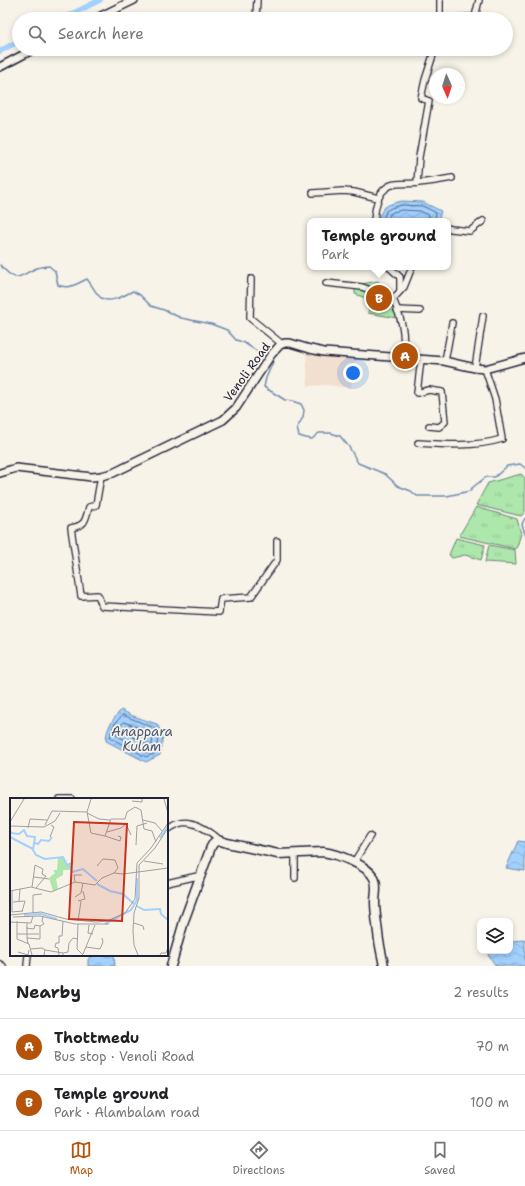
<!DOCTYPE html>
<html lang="en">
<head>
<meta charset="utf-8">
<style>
  body { margin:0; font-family:"Shantell Sans",sans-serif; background:#f6f6f6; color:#202124 }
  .controls { position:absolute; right:12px; bottom:12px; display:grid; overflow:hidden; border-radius:8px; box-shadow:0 2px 6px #0003 }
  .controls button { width:36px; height:36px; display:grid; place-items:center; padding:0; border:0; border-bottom:1px solid #e0e0e0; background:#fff; color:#202124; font:20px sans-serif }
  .compass { position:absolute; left:429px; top:68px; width:36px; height:36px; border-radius:50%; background:#fff; box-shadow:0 2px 6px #0003; rotate:177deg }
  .you { position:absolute; left:353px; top:373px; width:14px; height:14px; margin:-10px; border:3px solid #fff; border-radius:50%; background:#1a73e8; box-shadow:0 0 0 6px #1a73e833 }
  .badge { display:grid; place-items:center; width:26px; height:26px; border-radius:50%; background:#b45309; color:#fff; font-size:13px; font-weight:700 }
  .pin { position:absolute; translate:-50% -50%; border:2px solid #fff; box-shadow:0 1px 4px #0006 }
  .popup { position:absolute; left:307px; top:218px; width:144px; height:52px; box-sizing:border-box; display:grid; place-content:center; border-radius:8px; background:#fff; filter:drop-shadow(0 1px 3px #0005); font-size:13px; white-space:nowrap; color:#757577 }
  .popup b { font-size:15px; color:#202124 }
  .popup::after { content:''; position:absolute; left:50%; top:100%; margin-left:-8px; border:8px solid transparent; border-top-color:#fff }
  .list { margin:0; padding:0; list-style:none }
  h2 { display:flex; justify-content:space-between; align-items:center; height:52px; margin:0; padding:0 16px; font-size:17px }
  h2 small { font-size:13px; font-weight:400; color:#757577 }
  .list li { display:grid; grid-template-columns:26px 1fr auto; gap:12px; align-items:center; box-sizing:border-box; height:56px; padding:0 16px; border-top:1px solid #e0e0e0 }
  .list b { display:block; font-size:15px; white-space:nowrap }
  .list p { margin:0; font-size:13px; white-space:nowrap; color:#757577 }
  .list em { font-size:13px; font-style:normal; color:#757577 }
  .icon { flex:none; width:22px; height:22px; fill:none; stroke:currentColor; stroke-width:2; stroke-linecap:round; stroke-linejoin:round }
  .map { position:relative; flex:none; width:525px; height:966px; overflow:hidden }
  .search { position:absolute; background:#fff; box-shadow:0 2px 6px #0003; left:12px; right:12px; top:12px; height:44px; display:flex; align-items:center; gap:10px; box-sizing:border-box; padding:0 14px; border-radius:22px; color:#757577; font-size:15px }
  .sheet { height:164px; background:#fff }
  nav { display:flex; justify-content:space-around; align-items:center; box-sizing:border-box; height:56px; border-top:1px solid #e0e0e0; background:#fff; font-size:11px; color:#757577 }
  nav a { display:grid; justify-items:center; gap:2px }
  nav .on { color:#b45309 }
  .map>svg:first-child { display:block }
  .built { fill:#f1dfcf }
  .grass { fill:url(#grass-tufts); stroke:#688474 }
  .water { fill:url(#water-waves); stroke:#6f8bb0 }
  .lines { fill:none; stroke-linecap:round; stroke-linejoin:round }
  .shore { stroke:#556889; stroke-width:1 }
  .stream { stroke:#6f8bb0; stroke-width:1.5 }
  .canal { stroke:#a2d1fe; stroke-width:5.5 }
  .minor-casing { stroke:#22223b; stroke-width:8 }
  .tertiary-casing { stroke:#22223b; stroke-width:10 }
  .secondary-casing { stroke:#22223b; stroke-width:11 }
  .minor { stroke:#f7f3e8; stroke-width:5.5 }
  .tertiary { stroke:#f7f3e8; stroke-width:7 }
  .secondary { stroke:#f7f3e8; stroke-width:8 }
  .labels { text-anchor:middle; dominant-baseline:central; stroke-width:3.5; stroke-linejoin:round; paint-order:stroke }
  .street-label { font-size:12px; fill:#22223b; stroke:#f7f3e8 }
  .water-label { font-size:13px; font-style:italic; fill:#485776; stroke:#f7f3e8 }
  .inset-river { fill:none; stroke:#a2d1fe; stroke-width:2 }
  .inset-road { fill:none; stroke:#a29fa3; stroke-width:1 }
  .view { fill:#c8321e; fill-opacity:0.15; stroke:#c8321e; stroke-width:2 }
  .inset-edge { fill:none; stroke:#22223b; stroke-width:2 }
</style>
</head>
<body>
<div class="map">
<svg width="525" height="966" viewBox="0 0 525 966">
  <defs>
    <pattern id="grass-tufts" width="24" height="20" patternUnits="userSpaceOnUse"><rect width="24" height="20" fill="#ade7ac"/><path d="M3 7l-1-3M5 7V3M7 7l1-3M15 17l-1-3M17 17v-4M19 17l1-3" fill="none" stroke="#95c695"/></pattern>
    <pattern id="water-waves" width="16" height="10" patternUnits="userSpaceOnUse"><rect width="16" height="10" fill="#a2d1fe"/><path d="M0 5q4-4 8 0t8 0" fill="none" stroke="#8bb3db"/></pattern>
  </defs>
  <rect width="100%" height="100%" fill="#f7f3e8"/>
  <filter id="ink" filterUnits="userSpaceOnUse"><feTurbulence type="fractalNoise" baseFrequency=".025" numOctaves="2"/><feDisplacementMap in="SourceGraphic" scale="8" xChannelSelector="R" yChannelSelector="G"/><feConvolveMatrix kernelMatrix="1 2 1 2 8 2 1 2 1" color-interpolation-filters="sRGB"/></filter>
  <g filter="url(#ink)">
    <polygon class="built" points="306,351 356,356 351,388 327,385 308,386"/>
    <g class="grass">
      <polygon points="378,281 391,296 397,318 368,313 371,300 355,294 355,285"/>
      <polygon points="521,474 525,478 525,512 521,516 476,505 488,483"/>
      <polygon points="476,507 517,519 521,534 516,549 459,536"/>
      <polygon points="456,538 485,545 481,560 465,555 452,558 449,555"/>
      <polygon points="489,545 515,550 516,564 485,562"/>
    </g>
    <g class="water">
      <path d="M402,201L423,202L441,211L438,221H378C383,205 386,205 402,201Z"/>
      <path d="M121,710L133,716L157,724L163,736L160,755L146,762L106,741C106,728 113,719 121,710Z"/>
      <polygon points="518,841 525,842 525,871 506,868"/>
      <polygon points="525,940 525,966 496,966 488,955 491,951 510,951 510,941"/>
      <polygon points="91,955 114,955 115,966 88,966 88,960"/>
    </g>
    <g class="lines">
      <g class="shore">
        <polyline points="383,221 386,211 391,208 402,205 422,206 435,212 436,214 434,221"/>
        <polyline points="388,221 390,214 393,212 402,210 420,211 429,215 429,221"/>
        <path d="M123,715L154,728L158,737L156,753L146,757L111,738C109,730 117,720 123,715Z"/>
        <polygon points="124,722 150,732 153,738 151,750 146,751 116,735 116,733"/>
        <polygon points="128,731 146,736 147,739 147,742 144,743 128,734"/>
      </g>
      <g class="stream">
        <path d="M0,265C18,285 17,276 37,268C41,267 45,266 49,266L55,271L58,285C69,290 78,283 87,279C92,285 95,292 100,297C109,305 125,295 133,291L140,295L151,306L164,310L181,318L211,324L227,330L236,340L243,342L266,357"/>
        <polyline points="271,360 273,362 266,378 264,387 285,400 292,401 301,404 304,410 303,417 297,428 299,436 306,438 312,439 319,433 331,433 340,436 349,447 358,463 385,474 398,486 411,491 417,496 447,496 470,491 472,488 486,477 495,477 507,466 520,464 525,468"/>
        <polyline points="525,518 522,524 525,534"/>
      </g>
      <g class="canal">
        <polyline points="62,19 100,0"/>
        <polyline points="0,51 19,41"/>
      </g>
      <g class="minor-casing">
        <g id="minor">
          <polyline points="256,19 257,0"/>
          <polyline points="440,19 475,17 479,0"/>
          <polyline points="440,19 440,0"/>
          <polyline points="417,183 419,157 429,101 421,98 425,80 435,49"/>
          <polyline points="313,193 343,191 354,192 378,198"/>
          <path d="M374,221C375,207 378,186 396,184C403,183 411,184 418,183C429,182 441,180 452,178"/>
          <polyline points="448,228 451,229 470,231 483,221"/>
          <polyline points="389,267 400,277 400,290"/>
          <polyline points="251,279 250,318 282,344"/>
          <polyline points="326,283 362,287 373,291 385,297 393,299"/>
          <polyline points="397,310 420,311"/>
          <path d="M403,358C405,332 403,323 393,299L404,287L412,267"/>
          <polyline points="421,359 417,393 429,390 442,392 445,422 439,427 429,426"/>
          <polyline points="445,361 452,323"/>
          <polyline points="475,368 483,316"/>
          <path d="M418,443C446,445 475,447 502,439L495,399L485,369"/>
          <path d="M101,476L96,505L89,507C85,521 86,525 71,528L81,596L98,595L102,606L219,612L221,599L251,597L277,560V541"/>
          <polyline points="59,799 72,799"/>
          <path d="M167,830C171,828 174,825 178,824C192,818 211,832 221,841"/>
          <polyline points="354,862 370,836"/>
          <polyline points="295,878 295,853"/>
          <polyline points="167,883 202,875"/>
          <polyline points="0,964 3,966"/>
          <polyline points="27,966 28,955"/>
        </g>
      </g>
      <g class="tertiary-casing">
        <g id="tertiary">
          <polyline points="95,19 134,0"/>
          <polyline points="0,67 34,49"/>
          <polyline points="0,473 16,468 92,477 101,476 113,473 223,420 236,408 271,355 280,345 285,343 290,343 310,349 324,352 444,361 475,368 485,369 525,358"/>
        </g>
      </g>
      <g class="secondary-casing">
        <path id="secondary" d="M171,966L185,918L211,847L214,842L221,841L227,843L278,854L323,852C337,854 368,865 374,878C378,885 375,895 375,902C375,912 377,923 378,933C379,944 382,955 384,966"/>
      </g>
      <use href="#minor" class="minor"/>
      <use href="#tertiary" class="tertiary"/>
      <use href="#secondary" class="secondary"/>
    </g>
  </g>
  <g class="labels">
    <g class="street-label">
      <text transform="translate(247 372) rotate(-54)">Venoli Road</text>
    </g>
    <g class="water-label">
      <text x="142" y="731">Anappara<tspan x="142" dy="15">Kulam</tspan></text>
    </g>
  </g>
  <g transform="translate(10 798)">
    <rect width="158" height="158" fill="#f7f3e8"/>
    <path d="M48,60H53L57,67H61L59,72H53V77L46,81L48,91L43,93L39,80L45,75L43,72H47Z" fill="#ade7ac"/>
    <path class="inset-river" d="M0,32L1,35L9,36L14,32L17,38L25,39L23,52L26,57L35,61L53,59L57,67L62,65L60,70L62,74L73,71L87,83M0,39L23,51M150,40L158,28M25,45L28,46L31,42L39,43L42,39M87,86L100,93L113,96L124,106M127,108L134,112L150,111L151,116L158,122M14,117L31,116L47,121M95,126L121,112L127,102V80"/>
    <path class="inset-road" d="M81,1L77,14L81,35L95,38L101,21H115L117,14L125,9L131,12L134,31L142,33L146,44M154,1L158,15M122,3L132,4V1M77,15L89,21L100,22M133,22L145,25L152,33M0,24L14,1M35,27L42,13L77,14M0,28L34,29L45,23L50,15M18,30L20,21L37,22M97,34L111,30L116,26L121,37M95,38L110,43L111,39L108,38M40,39L44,29L41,27M126,47L127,28L137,25M134,63L153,66M25,67L33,71L32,76L36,78L26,90M87,68L93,61L105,62L108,70L104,75M24,79L39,81M65,84L64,77H72M22,89L25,67M0,93L21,89L41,94L65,84L85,87L92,80L104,75L113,76L158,70M2,93V114L12,113M65,99L71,95L73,85M9,103L10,91M68,103L75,101L73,93M3,104L15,103L12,114M23,115V97L32,96M0,117L31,114L56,121L86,124L97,123L115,115L125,101L127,65L141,50L158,25M3,119L30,118L65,126H99M7,123V141L19,146L22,157M68,123L71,103M0,124L21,125L23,118M17,125V140M124,125L133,128L134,132M68,126L67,151L73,157M79,127L78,135L83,136M16,130L24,131L25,127L30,128M7,136H29M18,146L17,140L30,141V128L34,126L32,123L33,118M76,149L90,151L93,144L92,140M20,151L32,150L35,152M8,154L18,157L19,152M53,155L58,154L59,145L63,140L68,141M73,156L85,127M34,157L35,152L53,155V157M49,157L48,150L45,149L46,145H49V138H52L53,123M128,157L124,147L123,133L124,115L129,100V67L145,50L158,30M150,157L151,155H156L158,149"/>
    <path class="view" d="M64,24L117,26L112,123L59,121Z"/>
    <rect width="158" height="158" class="inset-edge"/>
  </g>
</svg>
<div class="controls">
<button><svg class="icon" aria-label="layers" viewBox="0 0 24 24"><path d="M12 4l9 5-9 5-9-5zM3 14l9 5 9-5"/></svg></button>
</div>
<svg class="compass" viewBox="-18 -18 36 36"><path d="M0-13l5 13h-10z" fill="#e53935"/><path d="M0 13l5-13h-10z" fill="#757577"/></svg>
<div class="you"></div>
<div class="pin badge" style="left:405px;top:356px">A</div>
<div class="pin badge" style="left:379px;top:298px">B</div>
<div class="popup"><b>Temple ground</b>Park</div>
<div class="search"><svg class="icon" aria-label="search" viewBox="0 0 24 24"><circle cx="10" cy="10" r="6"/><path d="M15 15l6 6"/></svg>Search here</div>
</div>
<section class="sheet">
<h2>Nearby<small>2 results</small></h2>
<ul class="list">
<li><span class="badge">A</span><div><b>Thottmedu</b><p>Bus stop · Venoli Road</p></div><em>70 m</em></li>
<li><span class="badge">B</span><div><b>Temple ground</b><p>Park · Alambalam road</p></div><em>100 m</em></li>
</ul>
</section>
<nav>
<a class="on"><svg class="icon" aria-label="map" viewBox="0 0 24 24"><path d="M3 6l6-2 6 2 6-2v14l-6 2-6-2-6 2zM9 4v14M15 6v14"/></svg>Map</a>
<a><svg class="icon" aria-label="directions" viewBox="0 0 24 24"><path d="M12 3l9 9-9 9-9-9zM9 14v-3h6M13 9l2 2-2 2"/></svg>Directions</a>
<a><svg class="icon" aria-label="saved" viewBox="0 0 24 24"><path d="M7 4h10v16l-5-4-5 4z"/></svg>Saved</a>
</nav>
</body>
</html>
